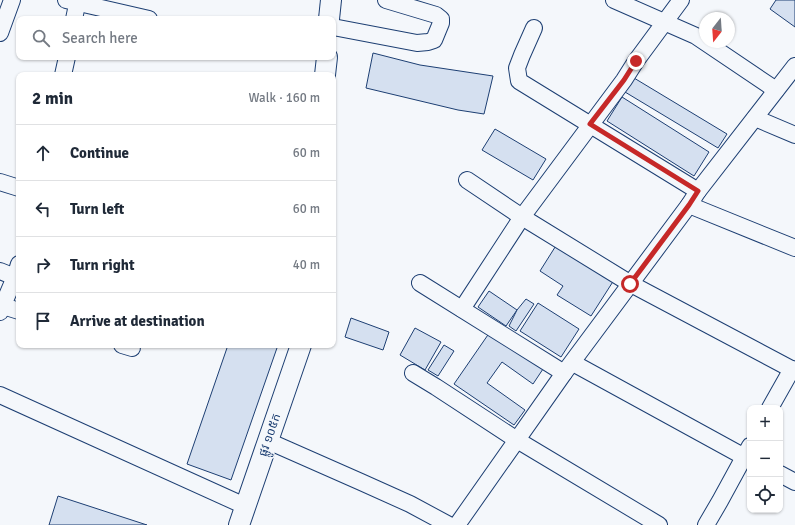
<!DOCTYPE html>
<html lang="en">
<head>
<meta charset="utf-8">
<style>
  body { margin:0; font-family:Signika,"Noto Sans Khmer",sans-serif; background:#f2f2f3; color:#1f2937 }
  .controls { position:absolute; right:12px; bottom:12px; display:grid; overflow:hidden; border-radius:8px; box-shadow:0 1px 3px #0004 }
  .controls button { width:36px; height:36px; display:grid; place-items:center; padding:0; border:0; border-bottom:1px solid #e0e1e3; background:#fff; color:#1f2937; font:20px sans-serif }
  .compass { position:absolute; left:699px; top:12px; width:36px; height:36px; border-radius:50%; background:#fff; box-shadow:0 1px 3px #0004; rotate:197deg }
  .stop { position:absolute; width:12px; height:12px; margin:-9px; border:3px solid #c62828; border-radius:50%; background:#fff }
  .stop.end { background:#c62828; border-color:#fff; box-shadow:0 1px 4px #0008 }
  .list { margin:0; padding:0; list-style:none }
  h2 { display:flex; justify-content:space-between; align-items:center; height:52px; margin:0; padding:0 16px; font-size:17px }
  h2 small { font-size:13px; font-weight:400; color:#747a83 }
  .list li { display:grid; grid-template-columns:26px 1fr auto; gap:12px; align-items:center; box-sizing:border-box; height:56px; padding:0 16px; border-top:1px solid #e0e1e3 }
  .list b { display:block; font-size:15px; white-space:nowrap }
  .list em { font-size:13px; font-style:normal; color:#747a83 }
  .icon { flex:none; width:22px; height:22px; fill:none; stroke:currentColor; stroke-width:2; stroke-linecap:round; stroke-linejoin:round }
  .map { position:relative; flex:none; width:795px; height:525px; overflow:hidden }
  .search { position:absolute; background:#fff; box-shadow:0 1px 3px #0004; left:16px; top:16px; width:320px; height:44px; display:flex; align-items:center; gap:10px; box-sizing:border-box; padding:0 14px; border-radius:8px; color:#747a83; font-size:15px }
  .panel { position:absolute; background:#fff; box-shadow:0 1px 3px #0004; left:16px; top:72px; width:320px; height:276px; border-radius:8px }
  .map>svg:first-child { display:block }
  .building { fill:#d5e0f0; stroke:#1d3f73 }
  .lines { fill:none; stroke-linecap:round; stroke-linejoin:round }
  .minor-casing { stroke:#1d3f73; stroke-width:18 }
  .major-casing { stroke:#1d3f73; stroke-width:22 }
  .minor { stroke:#f4f7fb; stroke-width:16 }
  .major { stroke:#f4f7fb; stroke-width:20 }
  .route { stroke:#c62828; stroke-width:5 }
  .labels { text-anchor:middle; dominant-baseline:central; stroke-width:3; stroke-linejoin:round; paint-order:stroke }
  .street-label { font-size:12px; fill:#1d3f73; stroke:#f4f7fb }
</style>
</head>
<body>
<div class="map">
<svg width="795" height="525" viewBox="0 0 795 525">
  <rect width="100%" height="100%" fill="#f4f7fb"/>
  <g class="building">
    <polygon points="776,0 795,0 795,27 770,9"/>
    <polygon points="373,53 420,65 493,76 484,114 458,110 366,88"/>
    <polygon points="634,78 727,134 718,148 625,92"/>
    <polygon points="622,97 709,152 694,176 607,121"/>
    <polygon points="495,129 546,159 533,180 482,150"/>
    <polygon points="557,244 614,280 591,316 557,295 563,286 540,271"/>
    <polygon points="489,291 517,310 506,326 478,307"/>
    <polygon points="526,299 534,304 516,331 509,326 517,310"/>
    <polygon points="538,303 579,329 561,357 520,331"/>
    <polygon points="351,318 389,332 383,350 345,337"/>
    <polygon points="415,328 441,342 425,370 400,355"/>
    <polygon points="492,329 545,366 533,384 502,362 487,383 525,410 514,425 454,384"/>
    <polygon points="228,345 278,345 231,480 187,464"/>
    <polygon points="444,345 454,351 438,376 428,370"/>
    <polygon points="58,496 147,525 49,525"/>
  </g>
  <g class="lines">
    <g class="minor-casing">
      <g id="minor">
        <polyline points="66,0 149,19"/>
        <polyline points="614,0 696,36 776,90"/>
        <polyline points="74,19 78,0"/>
        <polyline points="333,27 417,43 428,42 434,40 441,23 441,19 436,15 386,0"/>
        <polyline points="534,28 522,55 517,68 519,81 698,191"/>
        <polyline points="0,33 12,0"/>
        <polyline points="63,75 67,57"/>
        <polyline points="755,118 795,135"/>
        <polyline points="467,180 522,217 631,284 795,371"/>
        <polyline points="0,182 19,188"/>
        <polyline points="689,205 795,248"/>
        <polyline points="0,271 15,277"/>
        <polyline points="420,283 564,373"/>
        <polyline points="3,306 19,311"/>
        <polyline points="462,309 522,217 624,80 636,61 681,0"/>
        <polyline points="0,312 15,277 19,264"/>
        <polyline points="122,345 132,348"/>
        <polyline points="573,363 750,460"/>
        <polyline points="413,373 436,387 517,440 659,525"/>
        <polyline points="0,395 245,506"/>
        <polyline points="770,408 792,369"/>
        <polyline points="268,441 361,482 410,504 449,525"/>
        <polyline points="780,474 795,482"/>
        <polyline points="457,525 564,373 689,205 698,191 795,66"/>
        <polyline points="706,525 720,501 750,446"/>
      </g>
    </g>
    <g class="major-casing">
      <g id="major">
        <polyline points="329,19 331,0"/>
        <polyline points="325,75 327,57"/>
        <polyline points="239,525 301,345"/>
      </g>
    </g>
    <use href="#minor" class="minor"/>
    <use href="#major" class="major"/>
  </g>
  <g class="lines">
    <polyline class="route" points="630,284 689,205 698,191 590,124 624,80 636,61"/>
  </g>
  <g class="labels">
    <g class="street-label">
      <text transform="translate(270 435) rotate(-71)">ផ្លូវ ១០៥ក</text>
    </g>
  </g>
</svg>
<div class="controls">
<button>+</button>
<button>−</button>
<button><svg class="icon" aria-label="locate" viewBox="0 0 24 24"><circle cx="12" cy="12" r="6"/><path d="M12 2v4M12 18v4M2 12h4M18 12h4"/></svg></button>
</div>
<svg class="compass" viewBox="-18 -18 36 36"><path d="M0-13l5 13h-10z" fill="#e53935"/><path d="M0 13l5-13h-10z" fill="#747a83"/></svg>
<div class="stop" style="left:630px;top:284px"></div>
<div class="stop end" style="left:636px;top:61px"></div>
<div class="search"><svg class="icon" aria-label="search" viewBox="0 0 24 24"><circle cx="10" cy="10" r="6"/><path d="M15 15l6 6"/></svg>Search here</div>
<section class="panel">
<h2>2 min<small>Walk · 160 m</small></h2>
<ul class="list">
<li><svg class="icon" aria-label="ahead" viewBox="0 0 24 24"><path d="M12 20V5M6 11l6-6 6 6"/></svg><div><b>Continue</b></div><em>60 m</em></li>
<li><svg class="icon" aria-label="left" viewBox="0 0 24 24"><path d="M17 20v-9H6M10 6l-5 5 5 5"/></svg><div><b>Turn left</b></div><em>60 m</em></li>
<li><svg class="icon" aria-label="right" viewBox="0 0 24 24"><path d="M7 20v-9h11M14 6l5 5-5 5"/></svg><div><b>Turn right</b></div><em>40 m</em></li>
<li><svg class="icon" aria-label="arrive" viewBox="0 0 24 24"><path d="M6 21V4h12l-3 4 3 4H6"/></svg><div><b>Arrive at destination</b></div></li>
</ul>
</section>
</div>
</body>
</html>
